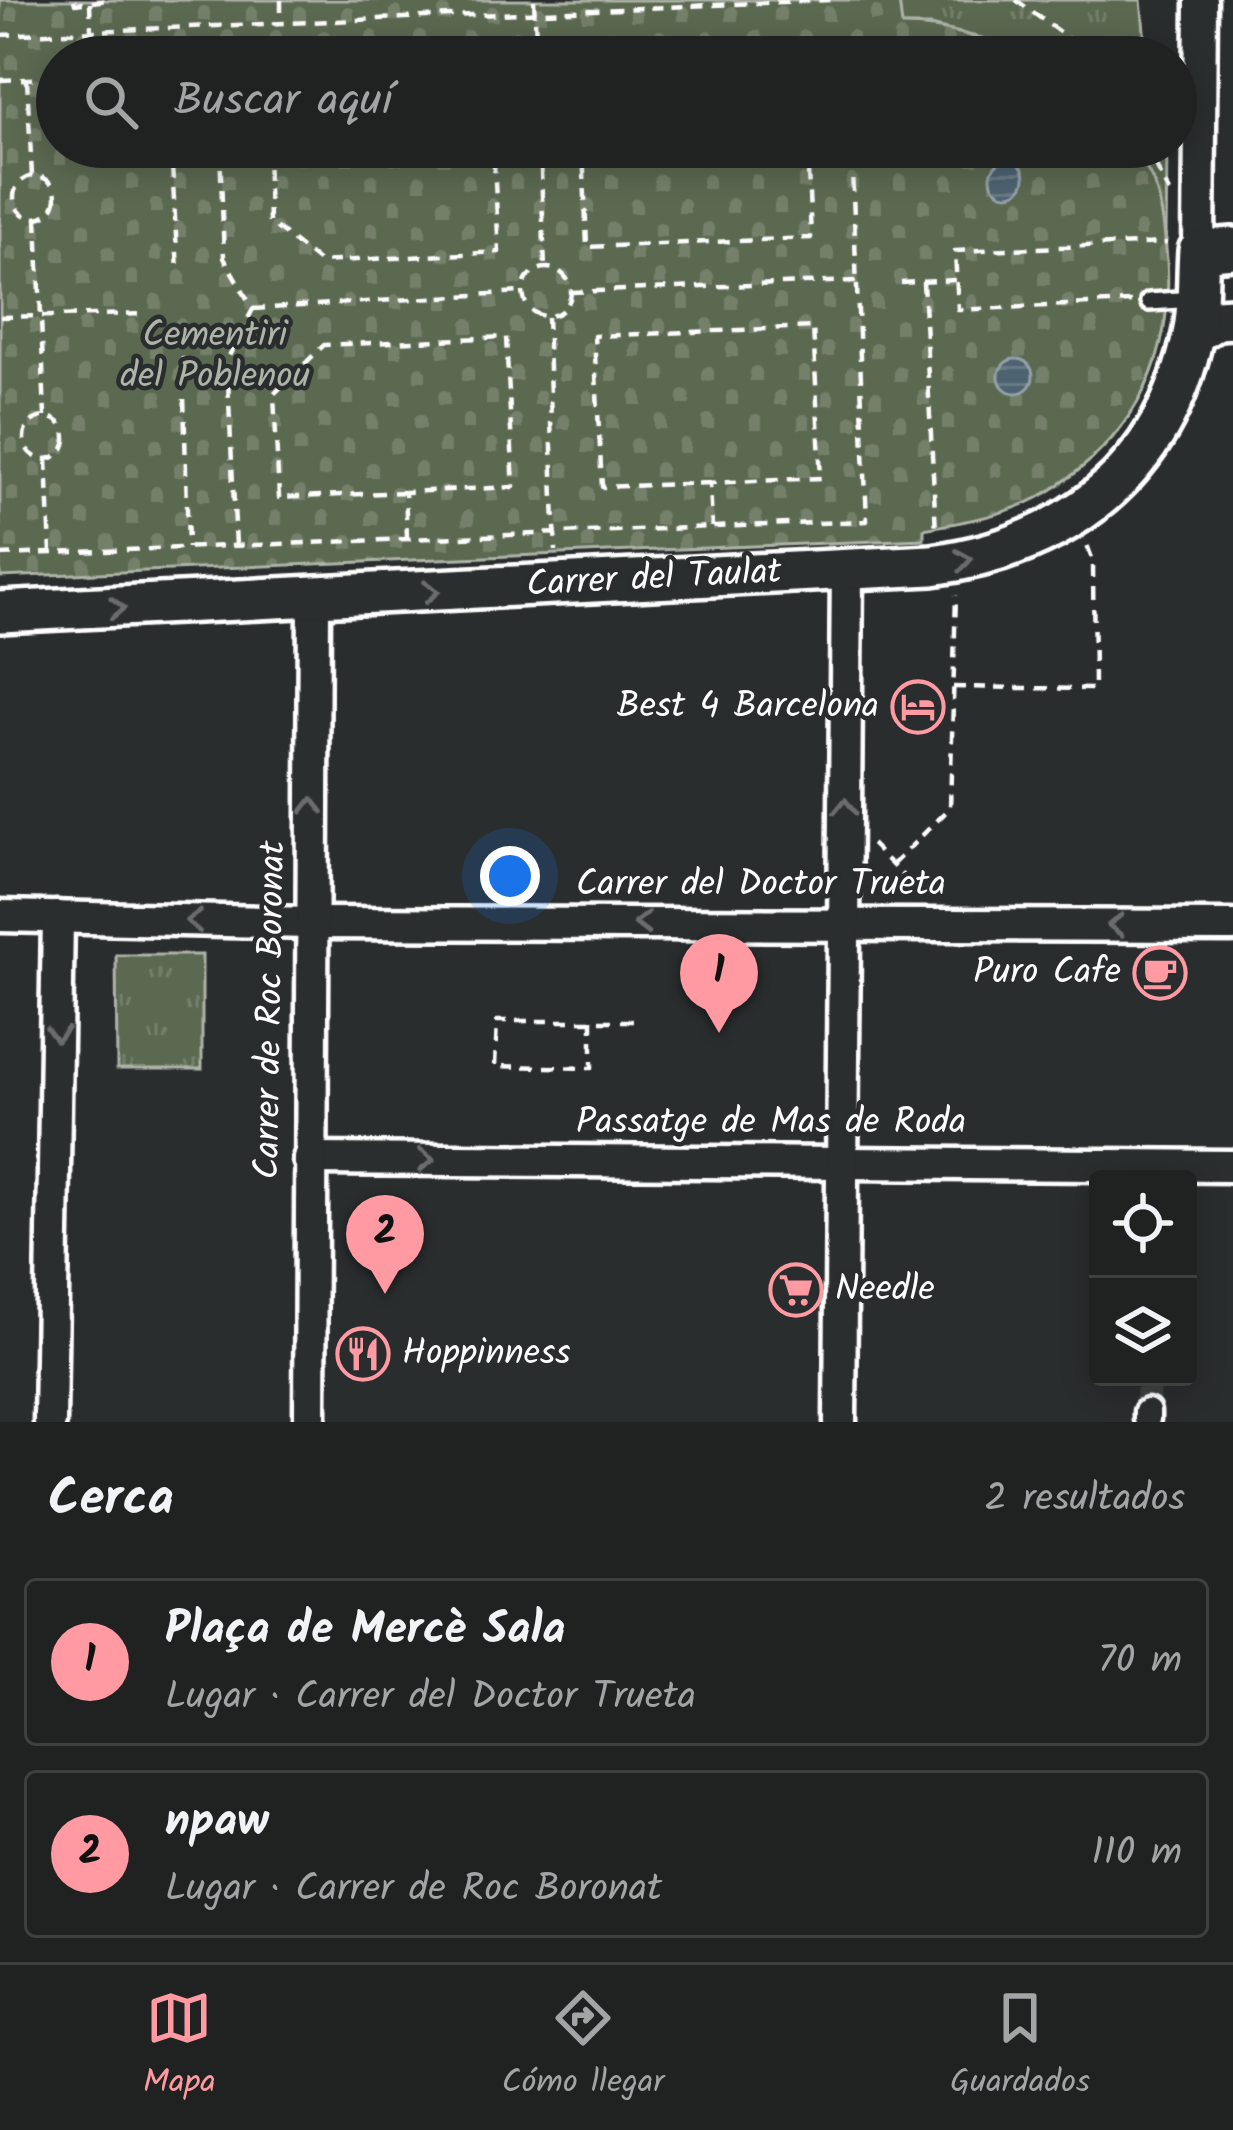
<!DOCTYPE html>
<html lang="es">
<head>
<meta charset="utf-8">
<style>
  body { margin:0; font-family:Kalam,sans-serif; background:#282a2a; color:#f1f3f6 }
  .controls { position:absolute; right:36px; bottom:36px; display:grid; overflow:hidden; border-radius:12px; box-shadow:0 6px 30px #0003 }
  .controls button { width:108px; height:108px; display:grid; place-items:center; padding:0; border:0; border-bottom:3px solid #3d3f40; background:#202222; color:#f1f3f6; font:60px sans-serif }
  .you { position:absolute; left:510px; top:876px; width:42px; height:42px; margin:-30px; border:9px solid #fff; border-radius:50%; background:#1a73e8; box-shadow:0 0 0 18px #1a73e833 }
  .badge { display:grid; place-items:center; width:78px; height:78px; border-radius:50%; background:#ff9aa2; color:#111; font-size:39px; font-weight:700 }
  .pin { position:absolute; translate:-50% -99px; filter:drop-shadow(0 3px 6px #0008) }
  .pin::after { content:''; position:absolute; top:63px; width:42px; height:36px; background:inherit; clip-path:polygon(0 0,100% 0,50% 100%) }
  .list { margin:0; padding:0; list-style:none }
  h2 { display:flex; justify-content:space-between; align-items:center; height:156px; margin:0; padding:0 48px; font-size:51px }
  h2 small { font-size:39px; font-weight:400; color:#a2a4a5 }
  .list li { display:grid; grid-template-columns:78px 1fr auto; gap:36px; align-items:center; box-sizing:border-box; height:168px; margin:0 24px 24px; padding:0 24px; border:3px solid #3d3f40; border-radius:12px }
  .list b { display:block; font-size:45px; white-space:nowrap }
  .list p { margin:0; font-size:39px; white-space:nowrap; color:#a2a4a5 }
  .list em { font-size:39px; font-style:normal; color:#a2a4a5 }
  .icon { flex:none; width:66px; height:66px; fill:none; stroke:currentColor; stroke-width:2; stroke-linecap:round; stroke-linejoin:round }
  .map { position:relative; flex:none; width:1233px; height:1422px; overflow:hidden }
  .search { position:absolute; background:#202222; box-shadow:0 6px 30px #0003; left:36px; right:36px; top:36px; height:132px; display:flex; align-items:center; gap:30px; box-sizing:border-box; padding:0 42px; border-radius:66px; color:#a2a4a5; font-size:45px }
  .sheet { height:540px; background:#202222 }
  nav { display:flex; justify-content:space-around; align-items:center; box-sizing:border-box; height:168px; border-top:3px solid #3d3f40; background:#202222; font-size:33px; color:#a2a4a5 }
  nav a { display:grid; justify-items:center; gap:6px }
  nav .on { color:#ff9aa2 }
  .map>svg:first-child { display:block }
  .grass { fill:url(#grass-tufts); stroke:#aeb4a8; stroke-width:3 }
  .cemetery { fill:url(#cemetery-stones); stroke:#aeb4a8; stroke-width:3 }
  .water { fill:url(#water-rules); stroke:#94a1aa; stroke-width:3 }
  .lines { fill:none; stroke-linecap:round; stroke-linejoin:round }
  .pedestrian-tunnel { stroke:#3f4243; stroke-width:24; stroke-dasharray:24 12; stroke-linecap:butt }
  .service-casing { stroke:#fff; stroke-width:24 }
  .pedestrian-casing { stroke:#fff; stroke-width:33 }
  .minor-casing { stroke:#fff; stroke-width:39 }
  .tertiary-casing { stroke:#fff; stroke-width:48 }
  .path { stroke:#fff; stroke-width:4.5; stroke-dasharray:12 9; stroke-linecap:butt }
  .service { stroke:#2a2d2e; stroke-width:15 }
  .pedestrian { stroke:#2a2d2e; stroke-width:24 }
  .minor { stroke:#2a2d2e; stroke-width:30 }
  .tertiary { stroke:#2a2d2e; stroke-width:39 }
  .oneway { stroke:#6a6c6d }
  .labels { text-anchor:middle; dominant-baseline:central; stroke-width:9; stroke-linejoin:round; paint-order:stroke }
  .park-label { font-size:36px; fill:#aeb4a8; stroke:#2a2d2e }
  .street-label { font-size:36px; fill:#fff; stroke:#2a2d2e }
  .poi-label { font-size:36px; fill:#fff; stroke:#2a2d2e; text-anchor:end }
</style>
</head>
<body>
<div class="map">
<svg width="1233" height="1422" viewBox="0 0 1233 1422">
  <defs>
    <pattern id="grass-tufts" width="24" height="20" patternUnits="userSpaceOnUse" patternTransform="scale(3)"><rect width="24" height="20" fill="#5c6951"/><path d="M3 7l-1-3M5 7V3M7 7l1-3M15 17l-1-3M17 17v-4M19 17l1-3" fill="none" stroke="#74806b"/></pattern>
    <pattern id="cemetery-stones" width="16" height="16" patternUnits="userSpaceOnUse" patternTransform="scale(3)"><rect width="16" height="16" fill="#5c6951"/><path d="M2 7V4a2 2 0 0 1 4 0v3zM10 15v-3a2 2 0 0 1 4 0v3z" fill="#74806b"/></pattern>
    <pattern id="water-rules" width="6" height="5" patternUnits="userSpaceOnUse" patternTransform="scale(3)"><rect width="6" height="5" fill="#4d6371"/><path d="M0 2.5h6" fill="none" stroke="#687a86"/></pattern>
  </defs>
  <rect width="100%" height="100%" fill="#2a2d2e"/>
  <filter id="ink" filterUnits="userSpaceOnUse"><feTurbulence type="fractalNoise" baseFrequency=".00833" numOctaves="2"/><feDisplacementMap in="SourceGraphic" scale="24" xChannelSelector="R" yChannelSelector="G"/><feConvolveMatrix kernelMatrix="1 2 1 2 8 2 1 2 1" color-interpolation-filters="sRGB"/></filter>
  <g filter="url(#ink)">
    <g class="grass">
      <polygon points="899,0 1141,0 1145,41 1161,57 1020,57 982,38 930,26 901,26"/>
      <polygon points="1132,147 1167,147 1166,243 1155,185"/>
      <polygon points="116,955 202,955 202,1069 117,1069"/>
    </g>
    <path class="cemetery" d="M0,0H899L902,26C946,26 982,37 1020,57H57V147H1132C1140,159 1151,173 1155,187C1163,209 1165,237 1167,260C1174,361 1134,438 1048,492C1011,515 966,521 924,529V539L0,577Z"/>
    <g class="water">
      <circle cx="1008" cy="177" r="17"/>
      <circle cx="1016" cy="376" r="17"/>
    </g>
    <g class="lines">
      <polyline class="pedestrian-tunnel" points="1147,1412 1148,1377"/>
      <g class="service-casing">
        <polyline id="service" points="1149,302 1194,299"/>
      </g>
      <g class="pedestrian-casing">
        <polyline id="pedestrian" points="1147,1419 1147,1412"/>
      </g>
      <g class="minor-casing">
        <g id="minor">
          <polyline points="1199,251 1201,0"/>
          <polyline points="0,916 311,923 1233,926"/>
          <polyline points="309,1159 1233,1166"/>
          <polyline points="50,1422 58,917"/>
          <polyline points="310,1422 314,599"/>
          <polyline points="840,1422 847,568"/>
        </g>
      </g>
      <g class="tertiary-casing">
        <g id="tertiary">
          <polyline points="1194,333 1217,319 1233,318"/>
          <path d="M0,612L932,565C1066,547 1164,472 1193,335C1199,308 1197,278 1199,251L1233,248"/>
        </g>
      </g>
      <g class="path">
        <polyline points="74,0 75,4 108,0"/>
        <polyline points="281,0 281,23"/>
        <polyline points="534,0 537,57"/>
        <polyline points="1016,0 1093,57"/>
        <polyline points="90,3 91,31"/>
        <polyline points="0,35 832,0"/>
        <polyline points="572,57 847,46 847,57"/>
        <polyline points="27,79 32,176"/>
        <polyline points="0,80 57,78"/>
        <polyline points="171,147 178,271"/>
        <polyline points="220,147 224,258 253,309 227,360 236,546"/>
        <polyline points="267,147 269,222 319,262 499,252 493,147"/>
        <polyline points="540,147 545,268"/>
        <polyline points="583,147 587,247 811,238 807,147"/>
        <polyline points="1146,147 1170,193"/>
        <circle cx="35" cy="197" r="21"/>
        <polyline points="37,218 45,417"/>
        <circle cx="547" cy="292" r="24"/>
        <polyline points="923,282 936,531"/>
        <polyline points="901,283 956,280"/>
        <polyline points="571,292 857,281"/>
        <polyline points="1131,302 958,310 955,251 1167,243"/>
        <polyline points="253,309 522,292"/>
        <polyline points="0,317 146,314"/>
        <polyline points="547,317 556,551"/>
        <polyline points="183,357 188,548"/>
        <circle cx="45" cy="438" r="21"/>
        <polyline points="47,459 51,553"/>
        <polyline points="710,483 602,487 594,336 813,327 821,478 710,483 712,527"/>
        <polyline points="405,492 279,498 274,394 324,345 506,337 514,487 405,492 407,537"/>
        <polyline points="0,555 867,521 851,147"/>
        <polyline points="953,687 1094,689 1093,561 1086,542"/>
        <polyline points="871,844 922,895"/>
        <polyline points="892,865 950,808 956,595"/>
        <polyline points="592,1019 592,1068 495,1066 497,1021 633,1021"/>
      </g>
      <use href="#service" class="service"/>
      <use href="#pedestrian" class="pedestrian"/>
      <use href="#minor" class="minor"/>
      <use href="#tertiary" class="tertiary"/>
    </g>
    <defs><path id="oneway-chevron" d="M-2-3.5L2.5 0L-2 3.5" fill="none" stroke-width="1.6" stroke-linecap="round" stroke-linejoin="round" transform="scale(3)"/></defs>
    <g class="oneway">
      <use href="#oneway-chevron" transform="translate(964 560) rotate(-9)"/>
      <use href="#oneway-chevron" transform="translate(431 592) rotate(-3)"/>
      <use href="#oneway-chevron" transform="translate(117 608) rotate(-2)"/>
      <use href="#oneway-chevron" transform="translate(312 806) rotate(-90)"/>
      <use href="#oneway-chevron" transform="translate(845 807) rotate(-89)"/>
      <use href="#oneway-chevron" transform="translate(194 921) rotate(-178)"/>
      <use href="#oneway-chevron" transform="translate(642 923) rotate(-180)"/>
      <use href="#oneway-chevron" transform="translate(1116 925) rotate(-180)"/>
      <use href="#oneway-chevron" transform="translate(57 1034) rotate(91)"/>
      <use href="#oneway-chevron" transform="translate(426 1160) rotate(1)"/>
    </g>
  </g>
  <defs>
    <g id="hotel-ring" transform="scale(2.7)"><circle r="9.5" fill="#2a2d2e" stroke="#ff9aa2" stroke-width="1.5"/><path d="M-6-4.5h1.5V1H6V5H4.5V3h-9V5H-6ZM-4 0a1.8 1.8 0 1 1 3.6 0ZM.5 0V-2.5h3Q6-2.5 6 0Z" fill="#ff9aa2"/></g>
    <g id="cafe-ring" transform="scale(2.7)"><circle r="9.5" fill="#2a2d2e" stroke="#ff9aa2" stroke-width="1.5"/><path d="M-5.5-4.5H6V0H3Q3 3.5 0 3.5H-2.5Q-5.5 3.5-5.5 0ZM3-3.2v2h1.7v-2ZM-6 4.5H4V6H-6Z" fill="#ff9aa2"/></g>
    <g id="supermarket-ring" transform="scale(2.7)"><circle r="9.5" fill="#2a2d2e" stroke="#ff9aa2" stroke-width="1.5"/><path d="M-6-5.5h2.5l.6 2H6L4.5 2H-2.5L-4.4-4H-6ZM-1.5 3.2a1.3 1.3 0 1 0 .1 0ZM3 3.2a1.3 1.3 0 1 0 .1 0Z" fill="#ff9aa2"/></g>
    <g id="restaurant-ring" transform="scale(2.7)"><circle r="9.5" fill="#2a2d2e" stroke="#ff9aa2" stroke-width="1.5"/><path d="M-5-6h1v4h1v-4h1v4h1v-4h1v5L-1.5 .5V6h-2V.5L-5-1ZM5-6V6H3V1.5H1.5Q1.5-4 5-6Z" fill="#ff9aa2"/></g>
  </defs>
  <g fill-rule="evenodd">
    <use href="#hotel-ring" x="918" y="707"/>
    <use href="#cafe-ring" x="1160" y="973"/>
    <use href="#supermarket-ring" x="796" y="1290"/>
    <use href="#restaurant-ring" x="363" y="1354"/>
  </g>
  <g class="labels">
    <g class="park-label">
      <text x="215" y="336">Cementiri<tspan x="215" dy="41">del Poblenou</tspan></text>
    </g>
    <g class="street-label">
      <text transform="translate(654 579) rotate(-3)">Carrer del Taulat</text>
      <text x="761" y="885">Carrer del Doctor Trueta</text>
      <text transform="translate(271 1010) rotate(-89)">Carrer de Roc Boronat</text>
      <text x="771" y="1123">Passatge de Mas de Roda</text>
    </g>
    <g class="poi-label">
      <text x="879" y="707">Best 4 Barcelona</text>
      <text x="1121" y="973">Puro Cafe</text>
      <text x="835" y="1290" text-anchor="start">Needle</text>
      <text x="402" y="1354" text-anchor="start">Hoppinness</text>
    </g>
  </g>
</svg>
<div class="controls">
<button><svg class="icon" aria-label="locate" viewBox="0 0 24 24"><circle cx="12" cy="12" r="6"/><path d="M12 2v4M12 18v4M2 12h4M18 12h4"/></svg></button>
<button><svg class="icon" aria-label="layers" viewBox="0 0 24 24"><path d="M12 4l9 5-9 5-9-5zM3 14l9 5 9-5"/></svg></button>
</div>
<div class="you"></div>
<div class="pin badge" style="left:719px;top:1033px">1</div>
<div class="pin badge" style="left:385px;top:1294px">2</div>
<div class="search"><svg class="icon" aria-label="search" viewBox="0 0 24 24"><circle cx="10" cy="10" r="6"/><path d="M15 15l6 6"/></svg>Buscar aquí</div>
</div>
<section class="sheet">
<h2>Cerca<small>2 resultados</small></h2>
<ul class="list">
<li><span class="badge">1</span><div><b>Plaça de Mercè Sala</b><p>Lugar · Carrer del Doctor Trueta</p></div><em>70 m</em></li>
<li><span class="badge">2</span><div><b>npaw</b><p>Lugar · Carrer de Roc Boronat</p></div><em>110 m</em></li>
</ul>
</section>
<nav>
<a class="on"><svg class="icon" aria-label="map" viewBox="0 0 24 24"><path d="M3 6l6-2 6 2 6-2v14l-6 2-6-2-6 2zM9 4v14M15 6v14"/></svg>Mapa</a>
<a><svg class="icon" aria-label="directions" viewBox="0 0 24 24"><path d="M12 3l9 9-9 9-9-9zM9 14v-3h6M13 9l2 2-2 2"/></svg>Cómo llegar</a>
<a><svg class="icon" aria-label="saved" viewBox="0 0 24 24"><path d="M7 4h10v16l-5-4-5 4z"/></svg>Guardados</a>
</nav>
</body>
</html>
